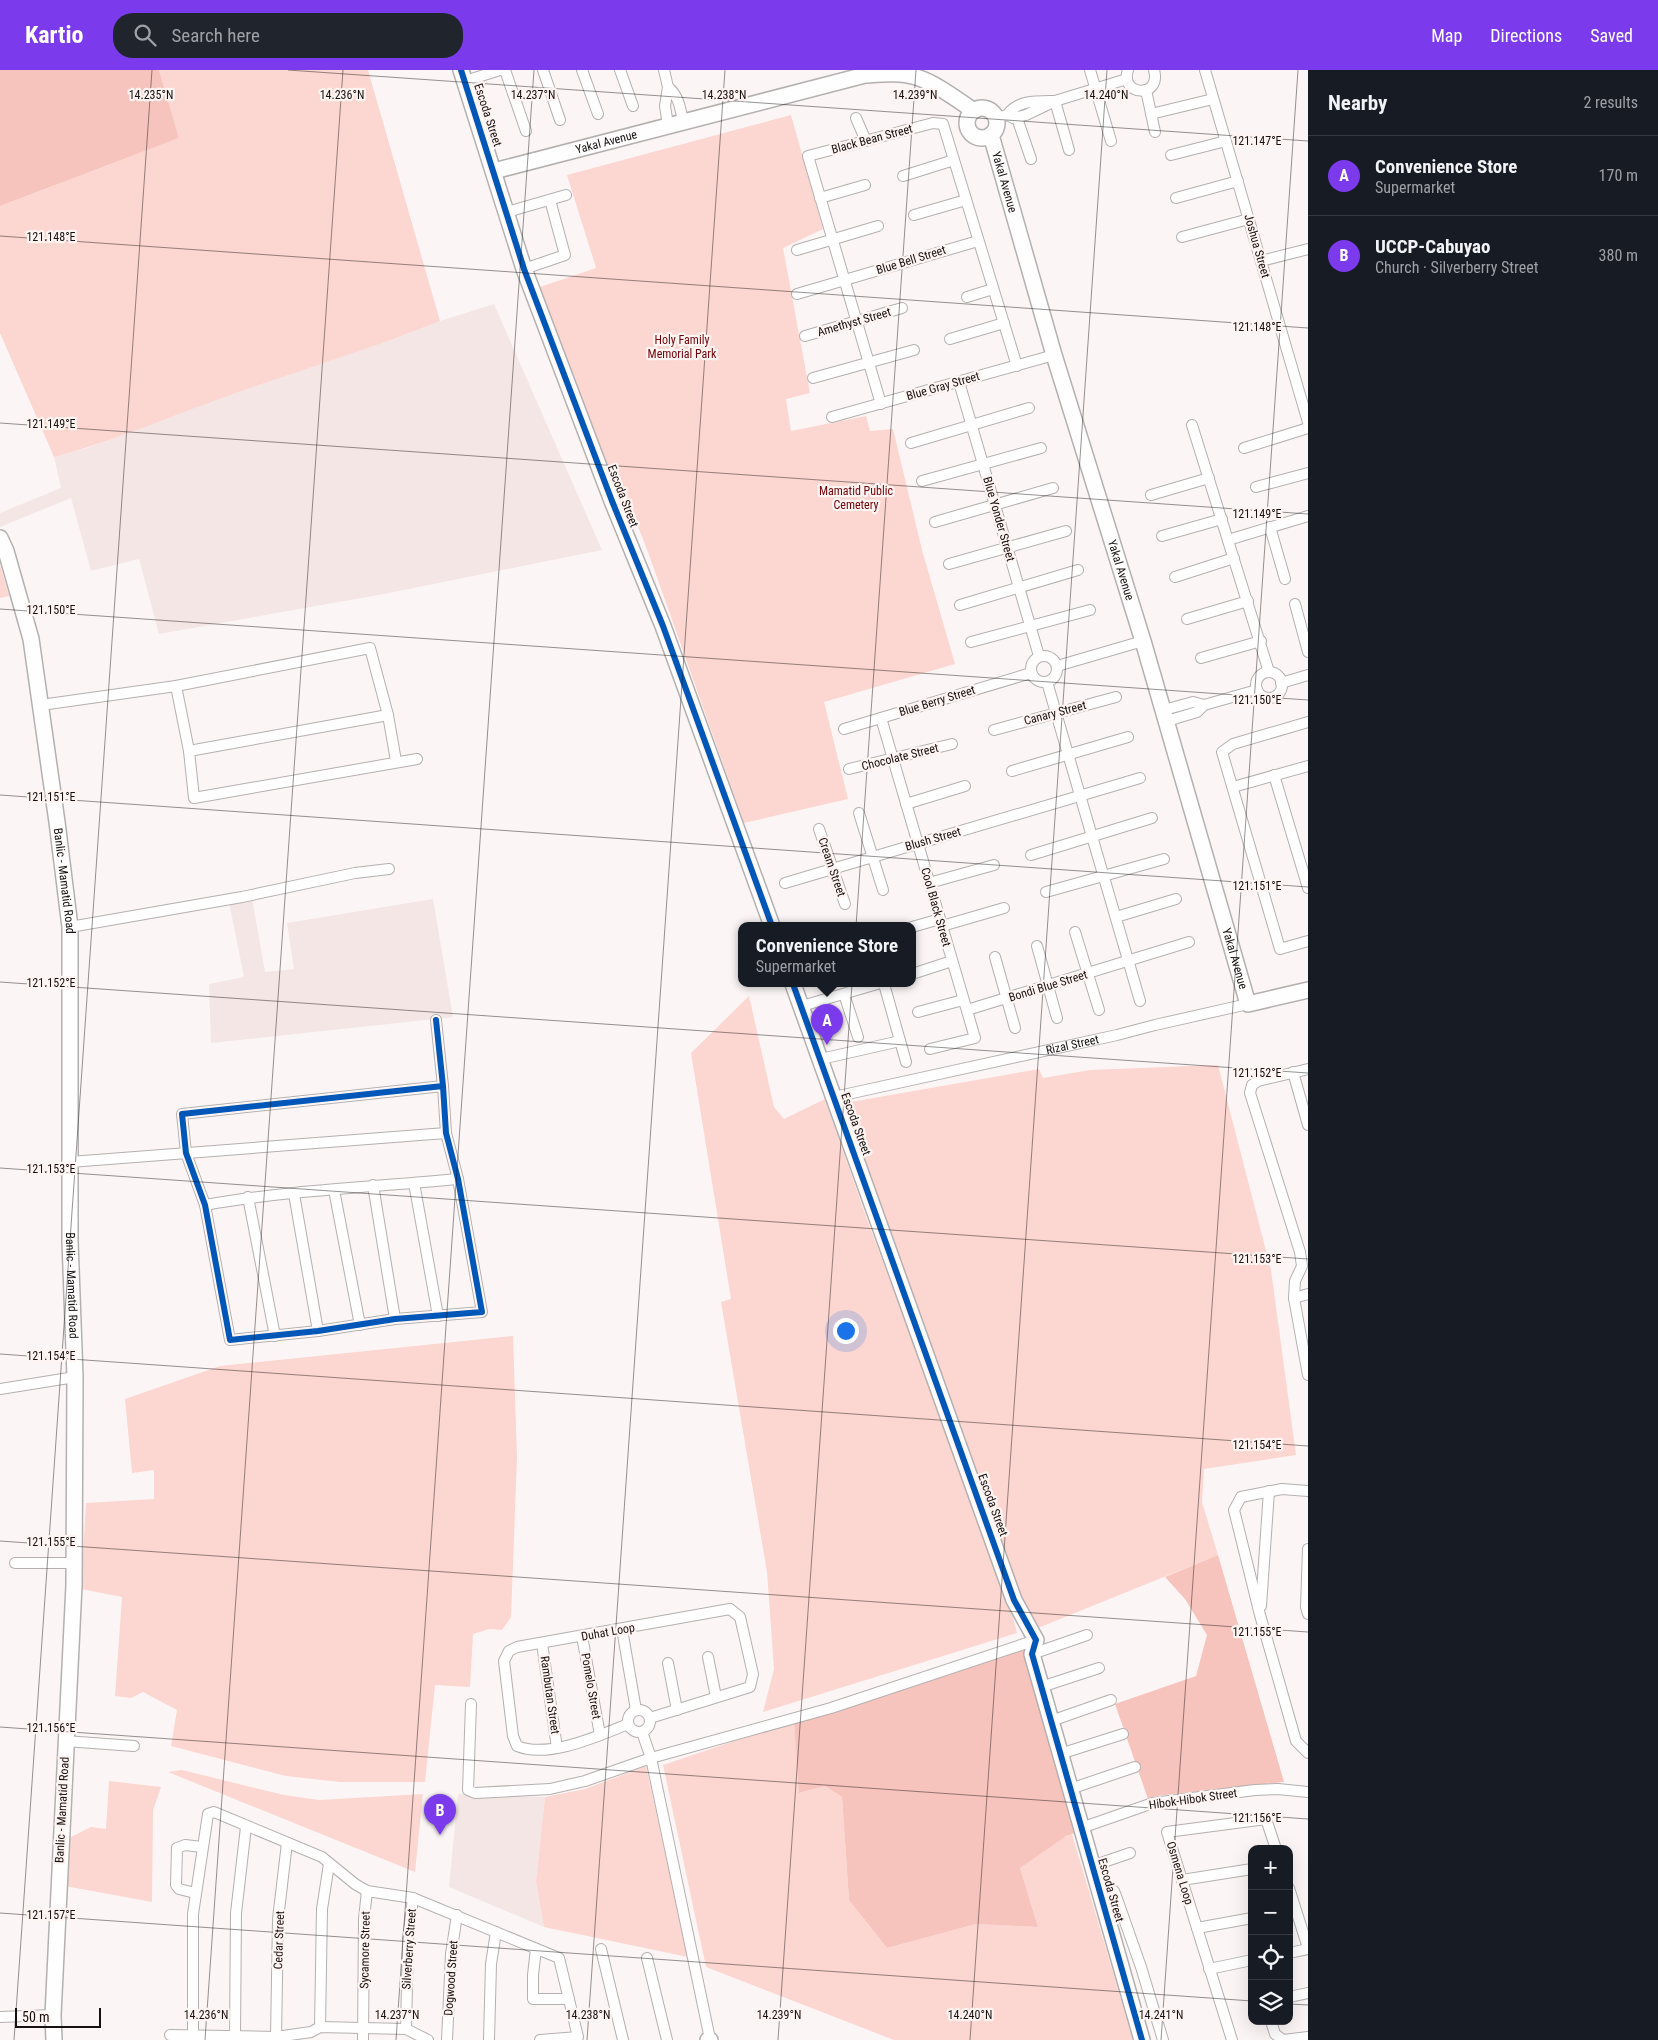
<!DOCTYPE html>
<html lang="en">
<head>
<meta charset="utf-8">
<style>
  body { margin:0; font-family:"Roboto Condensed",sans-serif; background:#20242c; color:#f1f3f6 }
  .controls { position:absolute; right:15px; bottom:15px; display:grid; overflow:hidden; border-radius:10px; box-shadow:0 5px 20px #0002 }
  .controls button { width:45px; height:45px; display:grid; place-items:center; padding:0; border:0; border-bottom:1px solid #363941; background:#171b24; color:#f1f3f6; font:25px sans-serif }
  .scale { position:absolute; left:15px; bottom:12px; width:86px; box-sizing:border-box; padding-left:5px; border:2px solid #171111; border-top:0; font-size:14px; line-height:18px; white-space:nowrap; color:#171111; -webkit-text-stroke:4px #fef4f2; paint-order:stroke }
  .you { position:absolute; left:845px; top:1260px; width:18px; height:18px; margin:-12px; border:4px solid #fff; border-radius:50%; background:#1a73e8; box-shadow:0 0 0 8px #1a73e833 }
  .badge { display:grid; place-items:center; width:32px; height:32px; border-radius:50%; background:#7c3aed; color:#fff; font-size:16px; font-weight:700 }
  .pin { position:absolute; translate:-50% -41px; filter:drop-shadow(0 1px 2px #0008) }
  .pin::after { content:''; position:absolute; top:26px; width:18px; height:15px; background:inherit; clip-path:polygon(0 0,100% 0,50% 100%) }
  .popup { position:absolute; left:738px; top:852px; width:178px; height:65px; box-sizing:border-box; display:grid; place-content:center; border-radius:10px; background:#171b24; filter:drop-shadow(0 1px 4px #0005); font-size:16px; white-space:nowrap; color:#9ea1a6 }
  .popup b { font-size:19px; color:#f1f3f6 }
  .popup::after { content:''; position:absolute; left:50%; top:100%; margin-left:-10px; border:10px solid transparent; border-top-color:#171b24 }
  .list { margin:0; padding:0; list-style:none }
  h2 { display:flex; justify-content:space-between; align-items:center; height:65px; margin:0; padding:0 20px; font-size:21px }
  h2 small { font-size:16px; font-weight:400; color:#9ea1a6 }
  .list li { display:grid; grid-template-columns:32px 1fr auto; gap:15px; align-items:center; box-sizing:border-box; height:80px; padding:0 20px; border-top:1px solid #363941 }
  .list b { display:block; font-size:19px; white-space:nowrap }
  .list p { margin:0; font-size:16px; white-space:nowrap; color:#9ea1a6 }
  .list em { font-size:16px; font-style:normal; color:#9ea1a6 }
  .icon { flex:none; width:28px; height:28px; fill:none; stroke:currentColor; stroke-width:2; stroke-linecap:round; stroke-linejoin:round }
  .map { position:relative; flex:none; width:1308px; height:1970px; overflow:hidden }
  header { display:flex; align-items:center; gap:30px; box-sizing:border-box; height:70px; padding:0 25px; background:#7c3aed; color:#fff }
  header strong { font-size:24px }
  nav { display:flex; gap:28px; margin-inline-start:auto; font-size:18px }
  .search { width:350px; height:45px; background:#20242c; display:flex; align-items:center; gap:12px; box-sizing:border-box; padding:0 18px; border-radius:20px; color:#9ea1a6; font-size:19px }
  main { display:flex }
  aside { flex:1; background:#171b24 }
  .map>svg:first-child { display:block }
  .built { fill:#f4e6e4 }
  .green { fill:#fcd6d0 }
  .forest { fill:#f7c3bd }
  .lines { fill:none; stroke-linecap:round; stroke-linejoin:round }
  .street-casing { stroke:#b5b0b0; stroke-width:12 }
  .secondary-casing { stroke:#b5b0b0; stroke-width:18 }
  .street { stroke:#fefefe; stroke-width:10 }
  .secondary { stroke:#fefefe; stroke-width:15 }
  .cycleway-casing { stroke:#fef4f2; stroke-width:9 }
  .cycleway { stroke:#0057b8; stroke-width:6 }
  .ticks { fill:none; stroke:#171111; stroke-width:1; stroke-opacity:0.45 }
  .labels { text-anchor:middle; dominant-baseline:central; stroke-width:4.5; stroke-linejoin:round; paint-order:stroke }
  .street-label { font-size:12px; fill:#171111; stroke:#fef4f2 }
  .park-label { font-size:12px; fill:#710308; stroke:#fef4f2 }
  .ticks-label { font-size:12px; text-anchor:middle; fill:#171111; stroke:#fef4f2; stroke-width:4.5; stroke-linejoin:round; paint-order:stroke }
</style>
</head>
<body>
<header>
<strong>Kartio</strong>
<div class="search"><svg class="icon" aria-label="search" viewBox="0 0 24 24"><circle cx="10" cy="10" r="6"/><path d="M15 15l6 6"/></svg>Search here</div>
<nav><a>Map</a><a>Directions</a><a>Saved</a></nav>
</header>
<main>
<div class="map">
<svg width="1308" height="1970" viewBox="0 0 1308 1970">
  <rect width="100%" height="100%" fill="#fbf6f5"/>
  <g class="built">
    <polygon points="494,234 602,480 384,524 159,564 139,489 91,501 71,428 0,457 0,443 61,418 54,387 90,377 221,328 404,265 440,251"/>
    <polygon points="252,828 265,902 294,899 287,853 433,829 453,947 211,973 209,914 244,907 229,832"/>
    <polygon points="458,1724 545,1727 536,1811 544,1857 449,1817"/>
  </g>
  <g class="green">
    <path d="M159,0H368L440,251C368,280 294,302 222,328C166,348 111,372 54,387L0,263V136L179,68Z"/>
    <polygon points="791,45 823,159 783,178 810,323 786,329 791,361 866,346 870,361 893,359 922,480 955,594 824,632 848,729 744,753 648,482 624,421 613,420 537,218 596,198 567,105"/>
    <polygon points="0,495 9,526 0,528"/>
    <polygon points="749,926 774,1037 784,1049 825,1029 865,1144 1008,1528 1017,1563 763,1642 774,1599 767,1502 721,1232 731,1229 691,983"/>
    <polygon points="1218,995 1271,1200 1296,1385 1204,1399 1202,1432 1218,1485 1033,1560 845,1033 1039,999 1043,1008 1090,1000"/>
    <polygon points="513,1266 517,1387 511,1547 502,1560 490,1559 473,1564 470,1617 435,1615 425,1712 340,1712 286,1706 171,1676 177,1640 143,1622 131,1628 115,1626 122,1527 81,1519 86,1433 154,1429 154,1400 132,1403 125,1329 220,1296"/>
    <path d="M794,1651L800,1723L825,1716L842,1727L849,1830L887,1878L976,1854L1038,1857L1020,1798C1035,1786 1053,1770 1072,1764L1133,1970H894L706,1897L663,1695Z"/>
    <polygon points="646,1696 688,1887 544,1857 536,1811 545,1727 585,1719"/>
    <polygon points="182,1700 284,1725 319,1730 423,1724 415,1802 168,1702"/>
    <polygon points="109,1711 161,1717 153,1740 152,1832 65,1816 65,1770 91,1757 106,1759"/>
  </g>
  <g class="forest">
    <polygon points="0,0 159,0 179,68 0,136"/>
    <polygon points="1218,1485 1284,1712 1156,1726 1148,1729 1115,1634 1196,1606 1207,1565 1185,1529 1165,1507"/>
    <polygon points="1022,1573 1075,1763 1066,1766 1020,1798 1038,1857 976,1854 887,1878 849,1830 842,1727 825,1716 799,1723 794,1651"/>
  </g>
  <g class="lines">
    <g class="street-casing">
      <g id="street">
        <polyline points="505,0 526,61"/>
        <polyline points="543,0 560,50"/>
        <polyline points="582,0 598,44"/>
        <polyline points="620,0 633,36"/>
        <polyline points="664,0 668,17 665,36 668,55"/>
        <polyline points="1090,0 1111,71"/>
        <path d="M1128,0C1119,26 1162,29 1154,0"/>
        <polyline points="1205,0 1308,352"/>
        <polyline points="465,11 500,0"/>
        <path d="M668,17C679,26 680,38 683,51"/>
        <polyline points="1146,20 1155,62"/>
        <polyline points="1055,31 1069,80"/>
        <polyline points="1151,44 1213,29"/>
        <path d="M1007,45C1018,30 1036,31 1054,31"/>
        <polyline points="856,48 866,71"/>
        <polyline points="996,48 1007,45 1013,48 1026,45 1055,31 1127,9"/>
        <polyline points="1017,48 1031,89"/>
        <polyline points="1171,85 1226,71"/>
        <polyline points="903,106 954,90"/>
        <polyline points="820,128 865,115"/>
        <polyline points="1176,128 1238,111"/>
        <polyline points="507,142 566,125"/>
        <polyline points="914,145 966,130"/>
        <polyline points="1182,167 1249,149"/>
        <polyline points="797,180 878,156"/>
        <polyline points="1261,191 1308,179"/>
        <polyline points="524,199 565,185 550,130"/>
        <polyline points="797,224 978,171"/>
        <polyline points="967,227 993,219"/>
        <polyline points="805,266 902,238"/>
        <polyline points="950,269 1004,253"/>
        <polyline points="813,308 914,280"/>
        <polyline points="959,312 1039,586"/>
        <polyline points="881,334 808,86 933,53 943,54 1017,296"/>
        <polyline points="832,347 1054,285"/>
        <polyline points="1192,355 1269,602"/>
        <polyline points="911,373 1029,338"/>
        <polyline points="1244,378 1308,358"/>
        <polyline points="922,411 1041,378"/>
        <polyline points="1256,417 1308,403"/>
        <polyline points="1151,425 1209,408"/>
        <polyline points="935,452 1053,418"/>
        <polyline points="1270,457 1285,509"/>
        <polyline points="1162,466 1222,449"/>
        <polyline points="1228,470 1308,446"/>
        <polyline points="949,494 1066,461"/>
        <polyline points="1175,507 1234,488"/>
        <polyline points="1295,534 1308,582"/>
        <polyline points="960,535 1078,500"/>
        <polyline points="1187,549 1248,531"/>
        <polyline points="971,572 1090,540"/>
        <circle cx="1044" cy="599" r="13"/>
        <polyline points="1201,588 1261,571"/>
        <polyline points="1057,596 1143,571"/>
        <circle cx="1269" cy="615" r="13"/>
        <polyline points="1047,612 1140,931"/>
        <polyline points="1281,613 1308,605"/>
        <polyline points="176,616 189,681 194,728 417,689"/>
        <polyline points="41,635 176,616 370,578 388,645 396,691"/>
        <polyline points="1164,640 1193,632 1204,635"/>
        <polyline points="881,648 975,968 930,979"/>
        <polyline points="1167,651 1197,642 1204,635 1257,620"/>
        <polyline points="1308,652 1233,674 1222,682 1280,879 1308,871"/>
        <polyline points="844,659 1031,603"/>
        <polyline points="994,660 1116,627"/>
        <polyline points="189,681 388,645"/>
        <polyline points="849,699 952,674"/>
        <polyline points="1012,701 1128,667"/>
        <polyline points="1274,705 1308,818"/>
        <polyline points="1233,717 1308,696"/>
        <polyline points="906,734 965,716"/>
        <polyline points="859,743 883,820"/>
        <polyline points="819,759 845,834"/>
        <polyline points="1031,785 1152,748"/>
        <polyline points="785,813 1140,708"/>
        <polyline points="929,813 994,795"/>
        <polyline points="1046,822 1164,789"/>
        <polyline points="1116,847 1176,829"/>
        <polyline points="942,856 1004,838"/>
        <polyline points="70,857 242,827 355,803 389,799"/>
        <polyline points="912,857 940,849"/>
        <polyline points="1075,862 1099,940"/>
        <polyline points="1037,876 1057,948"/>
        <polyline points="995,887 1015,958"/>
        <polyline points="912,904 952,891"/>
        <polyline points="884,914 906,992"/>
        <polyline points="844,924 858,967"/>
        <polyline points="802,936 877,914"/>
        <polyline points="967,940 1189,872"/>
        <polyline points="918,942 963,930"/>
        <polyline points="436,950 443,1016 446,1063 458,1109 482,1242 395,1249 318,1261 230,1270 205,1135 186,1083 182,1044 443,1016"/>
        <polyline points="821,989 900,971"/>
        <polyline points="1308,999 1258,1011 1252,1015 1250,1023 1300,1182 1302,1196 1295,1211 1294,1228 1308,1305"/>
        <polyline points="1293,1002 1308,1055"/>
        <path id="s1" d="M834,1027L1117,965L1155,955L1248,934"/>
        <polyline points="70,1092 446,1063"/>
        <polyline points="414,1113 438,1246"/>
        <polyline points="373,1115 395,1249"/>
        <polyline points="334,1120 360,1255"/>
        <polyline points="294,1124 318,1261"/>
        <polyline points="248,1127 275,1266"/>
        <path d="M205,1135C289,1120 374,1117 458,1109"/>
        <polyline points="1294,1228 1308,1224"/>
        <polyline points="0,1319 75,1307"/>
        <polyline points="1308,1421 1282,1419 1241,1427 1234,1440 1260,1545 1296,1671 1308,1683"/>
        <polyline points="1308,1479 1306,1537 1308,1544"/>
        <polyline points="15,1493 74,1493"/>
        <polyline points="1261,1536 1269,1421"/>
        <polyline points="622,1559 636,1640"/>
        <polyline points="582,1566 600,1665"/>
        <polyline points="542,1573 557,1678"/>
        <polyline points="1032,1584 1087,1565"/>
        <polyline points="708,1587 716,1627"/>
        <polyline points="668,1593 677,1640"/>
        <polyline points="1041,1617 1099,1598"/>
        <polyline points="471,1634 468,1720 475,1723 550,1719 585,1711 651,1688 831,1638 1036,1570"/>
        <circle cx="639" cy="1651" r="11"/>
        <polyline points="1051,1651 1111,1630"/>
        <path d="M628,1654C598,1666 548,1689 517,1676L513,1666L504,1591L509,1581L517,1577L730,1539L740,1547L753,1604L750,1617L650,1648"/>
        <polyline points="642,1662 651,1688 710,1969"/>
        <polyline points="65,1671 134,1676"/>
        <polyline points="1060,1684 1123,1664"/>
        <polyline points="1070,1719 1135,1697"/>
        <polyline points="1081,1758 1153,1733 1255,1720 1278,1719 1308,1722"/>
        <polyline points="1092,1796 1130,1783"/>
        <polyline points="1182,1810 1252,1799"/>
        <polyline points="1098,1818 1114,1821 1116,1826 1141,1897 1163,1970"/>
        <polyline points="1289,1818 1308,1878"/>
        <polyline points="195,1823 179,1819 176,1815 177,1778 185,1775 202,1777"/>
        <polyline points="1197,1858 1252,1848"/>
        <polyline points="536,1879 533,1905 533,1929 569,1929"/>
        <polyline points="601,1879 623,1970"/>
        <polyline points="1289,1883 1308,1879"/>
        <polyline points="647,1888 667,1970"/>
        <polyline points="1209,1899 1252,1890"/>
        <polyline points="1289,1927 1308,1923"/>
        <polyline points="0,1947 53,1945"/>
        <polyline points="1271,1951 1275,1964 1283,1970"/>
        <polyline points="320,1957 322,1839 329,1794"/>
        <polyline points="406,1959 408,1869 413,1828"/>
        <polyline points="170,1965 276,1967 311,1962 320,1957 406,1959 428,1970"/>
        <polyline points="193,1966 193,1844 208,1744 214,1742 322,1787 355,1814 367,1821 413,1828 559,1888 578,1967 540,1970"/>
        <polyline points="235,1966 236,1843 246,1757"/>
        <polyline points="276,1967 278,1849 287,1773"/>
        <polyline points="363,1970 364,1849 367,1821"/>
        <polyline points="447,1970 451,1884 457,1845"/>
        <polyline points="489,1970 491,1894 496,1862"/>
        <polyline points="1232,1970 1167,1762 1266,1749 1276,1779"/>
        <polyline points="1283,1970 1308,1967"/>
      </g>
    </g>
    <g class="secondary-casing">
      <g id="secondary">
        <polyline points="461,0 524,199 612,431 663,556 772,856"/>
        <circle cx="982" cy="53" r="15"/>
        <path id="s2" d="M991,65L1054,285L1143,571L1248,934L1308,920"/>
        <path id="s3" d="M494,101L865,5C881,4 900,2 916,7C934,12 958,30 974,41"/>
        <path id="s4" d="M0,468L6,481L31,569L57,752L70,857V1171L75,1307L74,1515L53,1945L54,1970"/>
        <polyline points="793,914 1014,1530 1036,1570 1032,1584 1142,1970"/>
        <polyline points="708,1970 710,1970"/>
      </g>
    </g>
    <use href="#street" class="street"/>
    <use href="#secondary" class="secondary"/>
    <g class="cycleway-casing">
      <g id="cycleway">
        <polyline points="461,0 524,199 612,431 663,556 772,856"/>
        <polyline points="793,914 1014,1530 1036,1570 1032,1584 1142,1970"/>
        <polyline points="436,950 443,1016 446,1063 458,1109 482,1242 395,1249 318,1261 230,1270 205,1135 186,1083 182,1044 443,1016"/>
      </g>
    </g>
    <use href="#cycleway" class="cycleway"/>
  </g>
  <path class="ticks" d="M288,0L1308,71M0,166L1308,258M0,353L1308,444M0,539L1308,630M0,725L1308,817M0,912L1308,1003M0,1098L1308,1189M0,1284L1308,1376M0,1471L1308,1562M0,1657L1308,1749M0,1843L1252,1931M1289,1934L1308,1935M14,1970L152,0M205,1970L343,0M396,1970L534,0M587,1970L725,0M778,1970L916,0M970,1970L1107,0M1161,1970L1298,0"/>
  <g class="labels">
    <g class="street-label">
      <text transform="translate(488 45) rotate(72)">Escoda Street</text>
      <text transform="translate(872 69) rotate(-15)">Black Bean Street</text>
      <text stroke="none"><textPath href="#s3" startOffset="116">Yakal Avenue</textPath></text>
      <text stroke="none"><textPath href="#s2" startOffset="49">Yakal Avenue</textPath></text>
      <text transform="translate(1257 176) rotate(74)">Joshua Street</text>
      <text transform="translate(911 190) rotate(-17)">Blue Bell Street</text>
      <text transform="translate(854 252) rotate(-16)">Amethyst Street</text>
      <text transform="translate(943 316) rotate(-16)">Blue Gray Street</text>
      <text transform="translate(623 426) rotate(69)">Escoda Street</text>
      <text transform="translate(999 449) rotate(74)">Blue Yonder Street</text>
      <text stroke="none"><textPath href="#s2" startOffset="454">Yakal Avenue</textPath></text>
      <text transform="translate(937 631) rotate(-17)">Blue Berry Street</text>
      <text transform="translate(1055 643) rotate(-15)">Canary Street</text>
      <text transform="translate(900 687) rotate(-14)">Chocolate Street</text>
      <text transform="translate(933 769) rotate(-16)">Blush Street</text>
      <text transform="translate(832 797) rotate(71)">Cream Street</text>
      <text stroke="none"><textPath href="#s4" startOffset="350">Banlic - Mamatid Road</textPath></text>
      <text transform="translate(936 837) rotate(74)">Cool Black Street</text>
      <text stroke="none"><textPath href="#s2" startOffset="859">Yakal Avenue</textPath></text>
      <text transform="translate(1048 916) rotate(-17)">Bondi Blue Street</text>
      <text stroke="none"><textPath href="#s1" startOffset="244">Rizal Street</textPath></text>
      <text transform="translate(856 1054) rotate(70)">Escoda Street</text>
      <text stroke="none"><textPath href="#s4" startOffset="755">Banlic - Mamatid Road</textPath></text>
      <text transform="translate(993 1435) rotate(70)">Escoda Street</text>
      <text transform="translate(608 1562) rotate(-10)">Duhat Loop</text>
      <text transform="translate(591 1616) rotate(80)">Pomelo Street</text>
      <text transform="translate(550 1625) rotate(82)">Rambutan Street</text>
      <text transform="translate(1193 1729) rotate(-8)">Hibok-Hibok Street</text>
      <text transform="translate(62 1740) rotate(-87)">Banlic - Mamatid Road</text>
      <text transform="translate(1180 1803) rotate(73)">Osmena Loop</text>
      <text transform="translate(1111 1820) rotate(74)">Escoda Street</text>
      <text transform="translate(279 1870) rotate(-88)">Cedar Street</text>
      <text transform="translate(409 1879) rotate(-86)">Silverberry Street</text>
      <text transform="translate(365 1880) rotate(-89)">Sycamore Street</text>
      <text transform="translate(451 1908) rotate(-86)">Dogwood Street</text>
    </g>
    <g class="park-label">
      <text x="682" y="270">Holy Family<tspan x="682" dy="14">Memorial Park</tspan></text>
      <text x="856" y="421">Mamatid Public<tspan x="856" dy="14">Cemetery</tspan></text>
    </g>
  </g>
  <g class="ticks-label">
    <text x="151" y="29">14.235°N</text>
    <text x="342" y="29">14.236°N</text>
    <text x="533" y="29">14.237°N</text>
    <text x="724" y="29">14.238°N</text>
    <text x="915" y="29">14.239°N</text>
    <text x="1106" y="29">14.240°N</text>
    <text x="1257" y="75">121.147°E</text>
    <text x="51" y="171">121.148°E</text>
    <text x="1257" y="261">121.148°E</text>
    <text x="51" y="358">121.149°E</text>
    <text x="1257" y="448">121.149°E</text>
    <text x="51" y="544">121.150°E</text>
    <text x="1257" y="634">121.150°E</text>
    <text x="51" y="731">121.151°E</text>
    <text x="1257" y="820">121.151°E</text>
    <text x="51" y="917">121.152°E</text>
    <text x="1257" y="1007">121.152°E</text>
    <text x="51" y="1103">121.153°E</text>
    <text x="1257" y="1193">121.153°E</text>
    <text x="51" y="1290">121.154°E</text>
    <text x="1257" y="1379">121.154°E</text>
    <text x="51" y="1476">121.155°E</text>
    <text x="1257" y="1566">121.155°E</text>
    <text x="51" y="1662">121.156°E</text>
    <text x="1257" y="1752">121.156°E</text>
    <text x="51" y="1849">121.157°E</text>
    <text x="206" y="1949">14.236°N</text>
    <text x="397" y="1949">14.237°N</text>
    <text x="588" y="1949">14.238°N</text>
    <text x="779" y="1949">14.239°N</text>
    <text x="970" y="1949">14.240°N</text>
    <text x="1161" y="1949">14.241°N</text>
  </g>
</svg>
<div class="controls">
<button>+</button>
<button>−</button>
<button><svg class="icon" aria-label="locate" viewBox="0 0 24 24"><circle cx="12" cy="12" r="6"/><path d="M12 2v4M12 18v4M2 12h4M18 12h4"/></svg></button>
<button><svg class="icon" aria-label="layers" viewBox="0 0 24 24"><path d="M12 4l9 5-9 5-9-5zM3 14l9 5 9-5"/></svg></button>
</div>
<div class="scale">50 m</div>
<div class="you"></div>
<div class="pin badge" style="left:827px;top:975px">A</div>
<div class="popup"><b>Convenience Store</b>Supermarket</div>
<div class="pin badge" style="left:440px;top:1765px">B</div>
</div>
<aside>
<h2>Nearby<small>2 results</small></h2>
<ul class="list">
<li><span class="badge">A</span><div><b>Convenience Store</b><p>Supermarket</p></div><em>170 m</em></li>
<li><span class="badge">B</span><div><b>UCCP-Cabuyao</b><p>Church · Silverberry Street</p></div><em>380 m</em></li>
</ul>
</aside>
</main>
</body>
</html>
